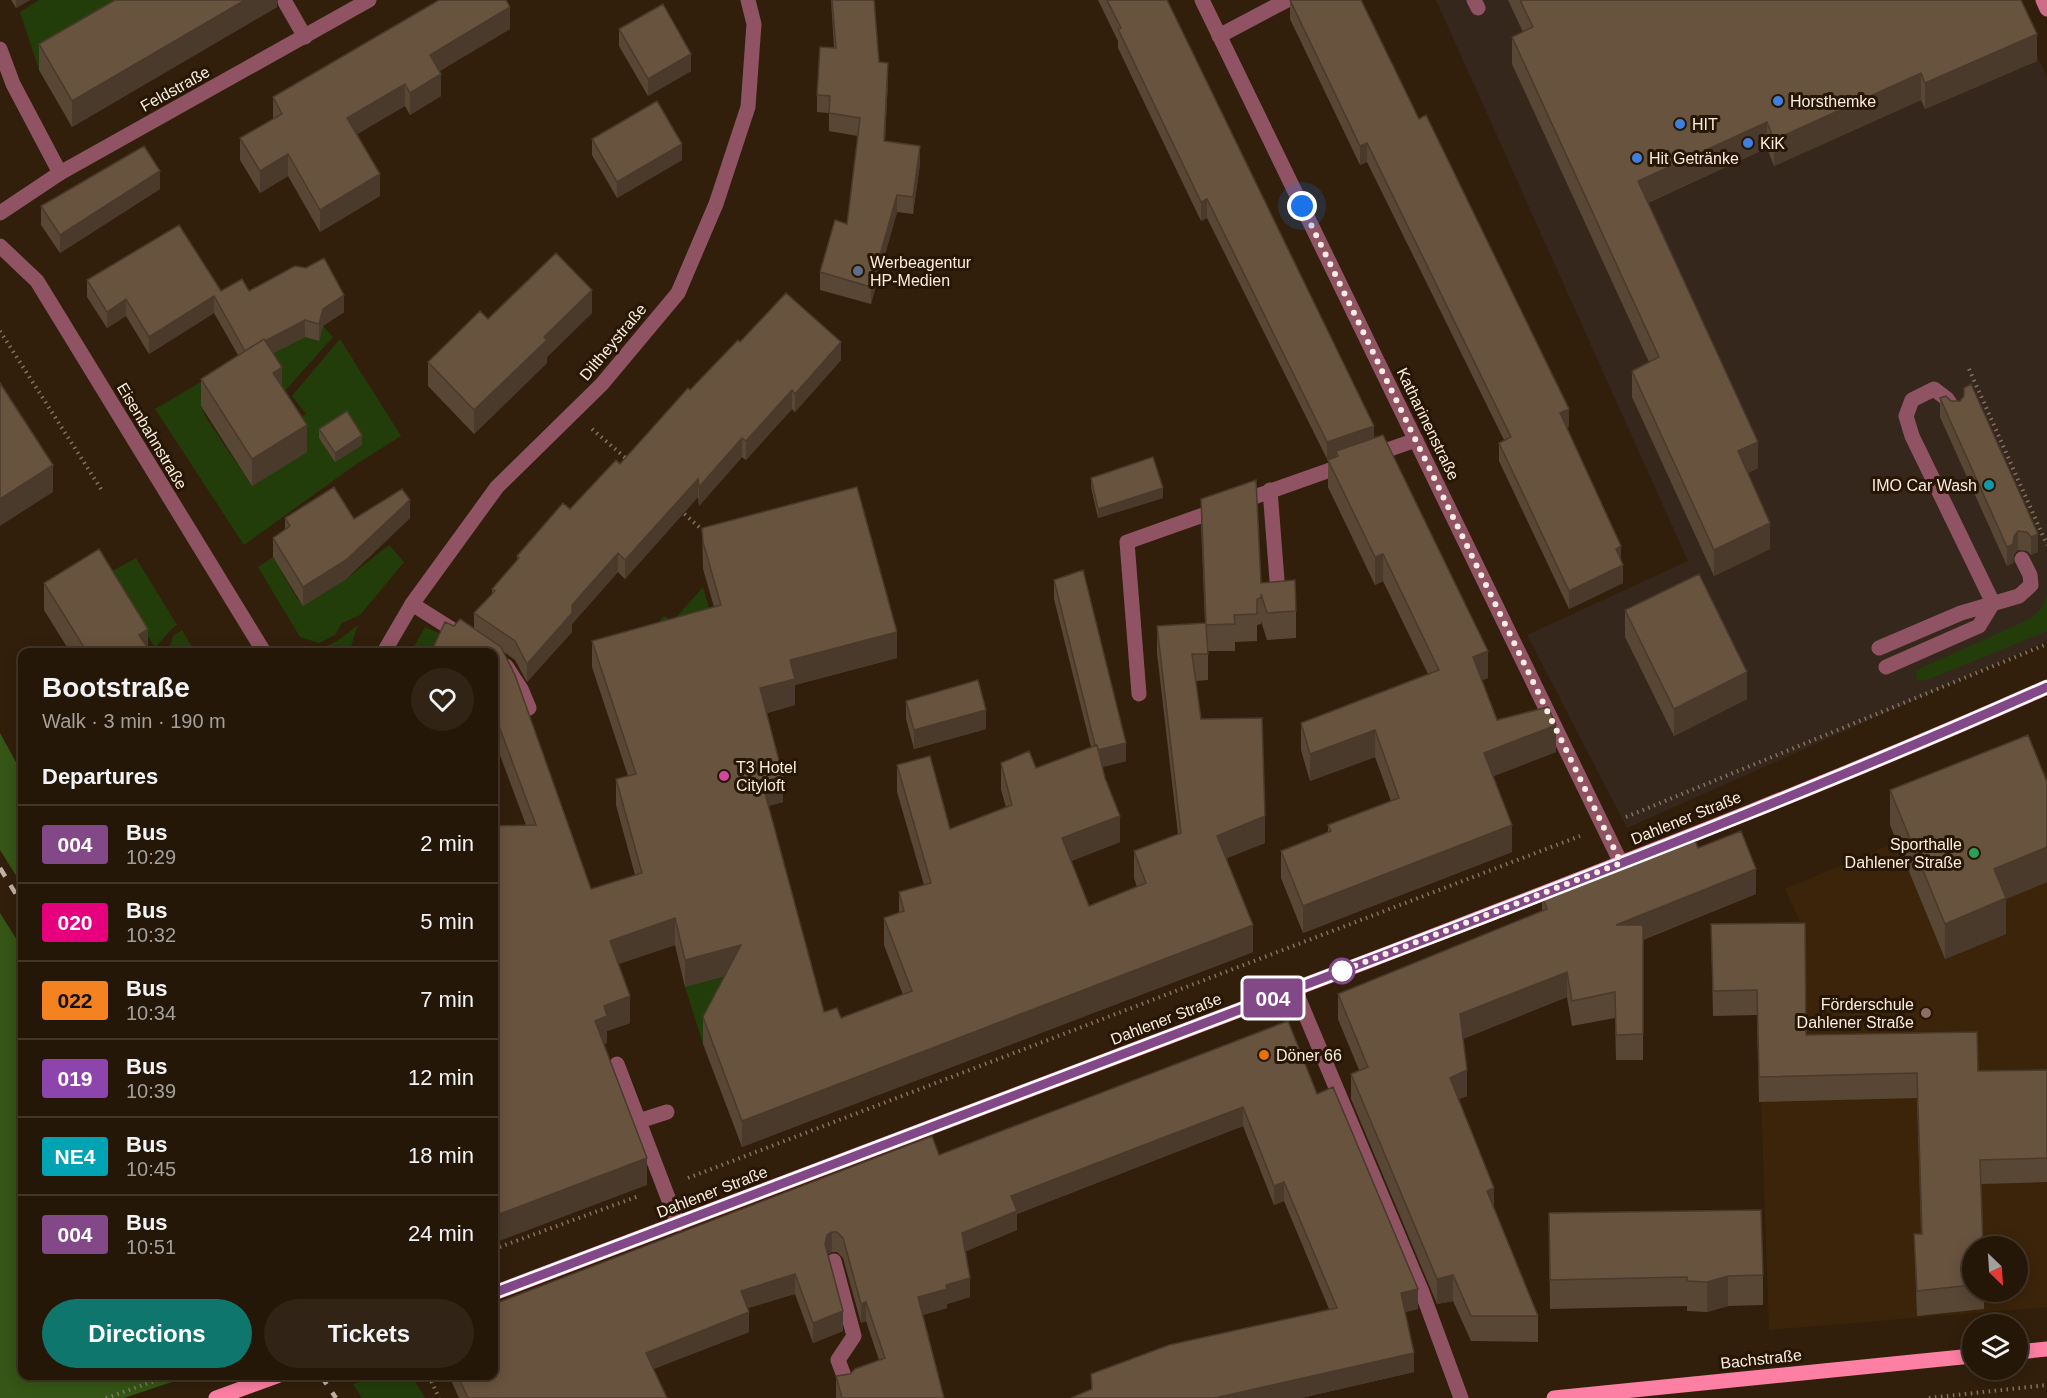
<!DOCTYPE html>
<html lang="en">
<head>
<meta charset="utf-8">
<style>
  :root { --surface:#251708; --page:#312416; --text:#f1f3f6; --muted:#a39f9c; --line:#423629; --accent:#0f766e }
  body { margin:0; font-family:Helvetica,sans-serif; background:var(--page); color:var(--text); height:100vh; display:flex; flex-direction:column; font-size:22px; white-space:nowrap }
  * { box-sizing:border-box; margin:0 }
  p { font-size:20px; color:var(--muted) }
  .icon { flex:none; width:33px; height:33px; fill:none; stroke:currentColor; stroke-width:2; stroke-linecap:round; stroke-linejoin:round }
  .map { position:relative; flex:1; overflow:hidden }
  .sheet { position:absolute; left:18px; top:648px; width:480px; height:732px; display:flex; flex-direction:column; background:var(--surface); border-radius:12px; box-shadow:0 3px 15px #0003,0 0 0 2px var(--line) }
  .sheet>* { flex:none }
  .badge { padding:0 12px; border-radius:4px; font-size:21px; line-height:39px }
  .needle { width:39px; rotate:155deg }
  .fabs { position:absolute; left:1962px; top:1236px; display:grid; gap:12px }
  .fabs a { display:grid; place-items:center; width:66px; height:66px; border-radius:50%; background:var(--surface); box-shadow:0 3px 15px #0003,0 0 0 2px var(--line); font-size:30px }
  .you { position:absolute; width:30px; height:30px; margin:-15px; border:4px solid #fff; border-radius:50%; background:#1a73e8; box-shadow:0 0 0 9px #1a73e833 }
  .map>.badge { position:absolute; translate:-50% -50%; box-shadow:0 0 0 3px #fff }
  h2 { padding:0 24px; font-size:22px; line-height:54px }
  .round { display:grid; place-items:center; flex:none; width:63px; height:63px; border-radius:32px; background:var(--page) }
  .summary { display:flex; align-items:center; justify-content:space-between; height:102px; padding:0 24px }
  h1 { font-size:28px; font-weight:600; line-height:45px }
  .primary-button { display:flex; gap:12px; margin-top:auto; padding:12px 24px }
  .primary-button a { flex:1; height:69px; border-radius:36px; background:var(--accent); color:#fff; font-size:24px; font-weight:600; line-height:69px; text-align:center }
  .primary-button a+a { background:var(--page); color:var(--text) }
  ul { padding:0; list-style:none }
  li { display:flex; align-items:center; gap:18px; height:78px; padding:0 24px; border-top:2px solid var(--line) }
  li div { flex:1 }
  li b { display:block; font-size:22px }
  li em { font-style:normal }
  li .badge { min-width:66px; font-weight:700; text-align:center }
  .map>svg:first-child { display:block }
</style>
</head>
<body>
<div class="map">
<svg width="2047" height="1398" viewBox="0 0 2047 1398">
  <rect width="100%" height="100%" fill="#311f0b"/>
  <!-- commercial -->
  <path fill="#36271c" d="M1436 0H2012L2047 77V641L1627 828 1527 635 1688 561Z"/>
  <!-- built -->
  <path fill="#3c240a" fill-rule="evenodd" d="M2031 761 2039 776 2047 772V1307L1769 1330 1761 1097 1804 930 1785 889 1899 841 1889 819ZM1972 1246H2018V1292H1972Z"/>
  <!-- green -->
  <path fill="#233d0a" d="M39 0H159L39 70 20 12Z
    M323 326 333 337 282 394 201 406 207 419 252 486 283 429 306 414 292 396 340 339 401 436 355 465 244 545 155 409 211 376 305 337 319 341Z
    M389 545 404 562 360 615 342 623 335 635 319 643 300 637 258 567 273 557 297 598 305 604 346 579Z
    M136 558 177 625C167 631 164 640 155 647L107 574Z
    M703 587 716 633 625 658 664 616 673 621Z
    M2047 595V631L1927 680H1917L1916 671 1921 668 2030 619 2042 608Z
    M358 625 349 652H307L303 646C326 653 340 639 358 625Z
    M425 627 443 635 433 652H411Z
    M182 630 195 652H161L169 648 173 636Z
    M740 972 708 1035 703 1044 685 987Z
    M375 1376H412L425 1398H362L353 1384Z"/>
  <!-- forest -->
  <path fill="#355616" d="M0 733 22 773V885L0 850Z
    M0 913 22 948V1376H190L124 1398H0Z"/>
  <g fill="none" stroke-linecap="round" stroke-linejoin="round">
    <!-- path -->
    <path stroke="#837362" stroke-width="4" stroke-dasharray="1.5 4.5" stroke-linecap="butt" d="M0 331 101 489
      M1969 369 2047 545
      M592 429 629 461
      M680 510 706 533
      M1626 817 2047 644
      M688 1178 1580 836
      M494 1249 639 1196
      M429 1376 439 1398
      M106 1398 169 1376
      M1929 1398 2047 1385"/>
    <!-- lane -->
    <path stroke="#905364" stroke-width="15" d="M1474 0 1478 8
      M285 2 305 37
      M1219 36 1287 0
      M0 49 13 84 60 173
      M1370 456 1416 440
      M1270 490 1278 593
      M412 604 488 652
      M1879 648 1961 613 2019 596 2031 585 2030 575 2022 559
      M506 666 521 689 529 708
      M1886 667 1979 626 1993 603 1912 436 1906 416 1912 400 1934 389 1947 399 1955 411
      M1139 694 1127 542 1347 464
      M617 1064 678 1224
      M639 1121 667 1112
      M834 1261 854 1336 838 1360 847 1384"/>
    <!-- street -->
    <path stroke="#905364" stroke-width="15" d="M1202 0 1621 863
      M0 213 60 173 369 0
      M0 246 37 281 264 652
      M384 652 412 604 497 487 602 384 678 293 716 204 748 107 754 24 748 0
      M1295 990 1422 1292 1461 1398"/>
    <!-- secondary -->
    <path stroke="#ce6d88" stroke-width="15" d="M2043 0 2047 9"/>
    <!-- primary -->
    <path stroke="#fd7fa4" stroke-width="15" d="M494 1293C787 1184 1079 1072 1371 960 1598 872 1825 786 2047 687
      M2018 1352 2047 1349
      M216 1398 277 1376
      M1554 1398 1972 1356"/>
    <!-- rail -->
    <path stroke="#c1b2a4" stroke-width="4.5" stroke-dasharray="10 10" stroke-linecap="butt" d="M0 868 22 904
      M321 1376 336 1398"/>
  </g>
  <!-- wall -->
  <path fill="#594735" d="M11 0H30L16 8Z
    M277 0V7L72 127 39 70V44Z
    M831 0H874L879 62 888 80 885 141 920 164 913 214 897 212 871 304 820 290V272L847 224 858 136 829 131V113L817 112V95L834 48Z
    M1098 0H1167L1488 678 1482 680 1497 720 1556 752 1493 776 1512 852 1303 933 1281 878V851L1328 832V825L1391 801 1375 757 1310 781 1301 750V723L1428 674 1383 581 1375 585 1328 487V461L1207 218 1201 221 1118 48V41Z
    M1290 0 1569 427 1566 428 1621 558 1623 583 1569 609 1499 461V443L1504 440 1367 162 1360 165 1290 19Z
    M1508 0H2021L2037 61 1925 109 1921 100 1774 166 1767 148 1648 203 1758 468 1748 473 1770 549 1714 576 1632 397V371L1649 362 1512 64V37L1523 32Z
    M510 29 439 71 441 96 410 115 405 106 357 134 380 196 320 232 288 176 260 193 240 160V138L273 119V97Z
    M619 29 691 71 648 96 619 46Z
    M592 139 682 160 617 198 592 155Z
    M160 189 60 253 41 225V206Z
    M87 280 221 291H249L344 312 323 326 319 341 305 337 273 353 282 387 307 452 252 486 201 406V379L238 355 214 313 149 354 126 316 107 328 87 297Z
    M592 313 547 357V363L474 434 428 386V362L488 319Z
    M740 342 841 360 795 412 792 409 746 460 742 457 699 506 698 497 625 579 618 572 572 624V632L527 682 515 660 504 652 591 889 635 875 616 805V779L628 776 592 667V641L714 607 703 569 702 528 897 658 795 685V705L767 713 783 802 768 806 824 1012 841 1018 903 995 884 945V918L899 913V892L924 885 897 792V765L950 829 1006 807 1001 790V763L1036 768 1091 747 1054 599V580L1126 761 1102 767 1120 842 1071 861 1089 906 1137 887 1134 878V851L1178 834 1157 653V626L1205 623 1201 526V499L1261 583 1296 611V638L1267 640 1261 621V624L1257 625V641L1235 642V651H1208V680L1196 681 1201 719 1265 843 1227 858 1253 952 742 1147 703 1044V1017L725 976 685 987 675 945 618 964 630 1023 607 1031V1043L604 1044 647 1185 526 825 494 739V652H432V650L454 626 474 629V613L492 594V589L517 560V556L620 464 690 390Z
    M1971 384 2038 552 2031 555 2027 551 2018 550 2014 554 2013 563 2007 566 1940 417V398L1951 401H1960Z
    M319 429 362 445 335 462 319 438Z
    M1091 478 1163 498 1098 518 1091 487Z
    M285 518 354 519 410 518 346 579 303 606 273 557V538L285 530Z
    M44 583 148 650 150 652H70L44 610Z
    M1625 610 1747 699 1674 736 1625 637Z
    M906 701 986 729 914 749 906 719Z
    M2047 782V882L2006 899V934L1945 959 1890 825V790Z
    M1698 848 1756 894 1643 940V1060H1616L1615 1018 1572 1026 1567 997 1463 1039 1467 1096 1459 1099 1494 1209 1538 1316V1342L1471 1341 1453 1301 1437 1304 1351 1099V1074L1359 1070 1338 1019V994L1542 912V896Z
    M1711 924 1806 1035 1978 1071 2047 1070V1182L1981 1184 1972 1246V1292H1984V1309L1917 1316 1914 1234H1921L1917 1098 1759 1102 1757 1015 1713 1016Z
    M1317 1094 1418 1309 1405 1312 1414 1372 1301 1398H1071L1091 1390V1374L1329 1309 1284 1201 1274 1205 1243 1126 1017 1214V1230L966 1251 970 1297 947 1304V1308L923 1315 944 1398H836V1376L850 1374 879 1360 866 1321 861 1323 843 1258 837 1252H832L827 1254 843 1331 813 1343 795 1294 748 1308 749 1332 653 1369 667 1398H459L449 1376H494L939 1155Z
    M1549 1213 1763 1275V1305L1728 1306 1707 1312 1687 1311V1306L1550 1309Z"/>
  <!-- shaded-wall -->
  <path fill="#493a2b" d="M16 0H30L16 8Z
    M245 0H277V7L72 127V101Z
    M510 7V29L430 77V55Z
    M2037 34V61L1925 109V83Z
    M691 54V71L648 96V79Z
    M888 63V80L884 159V141Z
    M1921 73V100L1774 166V140Z
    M441 74V96L410 115V93Z
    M405 84V106L347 140V118Z
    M1767 122V148L1638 207V181Z
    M1367 143V162L1360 165V146Z
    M682 144V160L617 198V182Z
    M920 146V164L913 214V197Z
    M288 154V176L260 193V171Z
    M160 171V189L60 253V235Z
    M380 174V196L320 232V210Z
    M897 195V212L871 304V287Z
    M1207 199V218L1201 221V202Z
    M592 290V313L547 357V363L474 434V410L544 337Z
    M344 295V312L323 326 319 341V324L323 309Z
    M214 296V313L149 354V337Z
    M126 299V316L107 328V312Z
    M305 320V337L245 368V351Z
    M841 342V360L795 412V394Z
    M282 367V394L273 373Z
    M792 390V409L746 460V441Z
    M1569 409V427L1560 432V413Z
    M307 425V452L252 486V459Z
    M1374 426V444L1336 451V458L1327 461V442Z
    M362 435V445L335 462V453Z
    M742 438V457L699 506V487Z
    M1758 442V468L1738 478V451Z
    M53 465V492L0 526V499Z
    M698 479V497L625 579V560Z
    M1163 488V498L1098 518V509Z
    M410 500V518L346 579 303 606V587Z
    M1770 523V549L1714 576V550Z
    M2018 531V550L2014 554 2013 563 2007 566V547L2014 536Z
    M2038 534V552L2031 555V537Z
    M1621 546V565L1616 549Z
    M618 553V572L572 624V632L527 682V664L572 605Z
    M1383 554V581L1375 585V557Z
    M1623 565V583L1569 609V591Z
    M148 629V652L139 635Z
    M897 632V658L795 685V705L760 715V688L790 660Z
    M1488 651V678L1473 684V657Z
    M1747 672V699L1674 736V709Z
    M986 710V729L914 749V730Z
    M1556 725V752L1484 780V753Z
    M1375 730V757L1310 781V754Z
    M1126 743V761L1096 769V750Z
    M783 776V802L762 808V782Z
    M1120 816V842L1062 865V838Z
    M1265 816V843L1217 862V836Z
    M1512 825V852L1303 933V906Z
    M2047 847V882L2006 899V934L1945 959V924L1994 869Z
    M1756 869V894L1616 950V925Z
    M675 918V945L610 967V941Z
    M1253 925V952L742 1147V1121Z
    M741 945V971L685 987V960Z
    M1567 972V997L1460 1040V1014Z
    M630 996V1023L607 1031V1043L595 1047V1021L604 1006Z
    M1467 1070V1096L1450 1103V1078Z
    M1243 1107V1126L1017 1214V1230L962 1253V1233L1011 1196Z
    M647 1158V1185L494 1243V1216Z
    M1284 1182V1201L1274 1205V1186Z
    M1494 1188V1213L1487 1191Z
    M832 1232V1252L827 1255 825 1244 827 1235Z
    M795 1274V1294L741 1310V1291Z
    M1453 1275V1301L1437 1304V1279Z
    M1728 1276V1306L1707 1312V1282Z
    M970 1278V1297L947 1304V1308L918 1316V1297L946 1285Z
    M1418 1289V1309L1401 1313V1293Z
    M866 1302V1321L861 1323V1304Z
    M843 1311V1331L813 1343V1323Z
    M749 1312V1332L646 1372V1353Z
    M1414 1353V1372L1301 1398H1215Z"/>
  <!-- building -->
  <path fill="#68533e" stroke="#493a2b" stroke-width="1.5" d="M115 0H245L72 101 39 44Z
    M439 0H506L510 7 430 55 441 74 410 93 405 84 347 118 380 174 320 210 288 154 260 171 240 138 282 114 273 97Z
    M832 0H874L879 62 888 63 884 141 920 146 913 197 897 195 871 287 820 272 835 220 847 224 860 118 829 113 830 96 817 95 820 47 836 48Z
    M1107 0H1167L1374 426 1327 442 1207 199 1201 202 1118 29 1121 28Z
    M1290 0H1361L1419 119 1426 115 1569 409 1560 413 1621 546 1616 549 1623 565 1569 591 1499 443 1511 437 1367 143 1360 146Z
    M1520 0H2021L2037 34 1925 83 1921 73 1774 140 1767 122 1638 181 1758 442 1738 451 1770 523 1714 550 1632 371 1659 357 1512 37 1533 27Z
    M663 4 691 54 648 79 619 29Z
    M657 101 682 144 617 182 592 139Z
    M144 146 160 171 60 235 41 206Z
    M179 225 221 291 242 279 249 291 295 266 306 268 324 258 344 295 323 309 319 324 305 320 265 341 264 339 245 351 214 296 149 337 126 299 107 312 87 280Z
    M556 253 592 290 544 337 547 340 474 410 428 362 480 311 488 319Z
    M786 293 841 342 795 394 792 390 746 441 742 438 699 487 698 479 625 560 618 553 572 605V613L527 664 515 641 474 613 495 591 492 589 519 558 517 556 563 503 570 509 616 460 620 464 688 388 690 390 738 340 740 342Z
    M264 339 282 367 273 373 307 425 252 459 201 379Z
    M0 383 53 465 0 499Z
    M1971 384 2038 534 2031 537 2027 532 2018 531 2014 536 2013 544 2007 547 1940 398 1946 396 1951 401H1960L1964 396V388Z
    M347 411 362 435 335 453 319 429Z
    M1383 435 1488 651 1473 657 1497 720 1548 707 1556 725 1484 753 1512 825 1303 906 1281 851 1331 831 1328 825 1399 798 1375 730 1310 754 1301 723 1439 670 1383 554 1375 557 1328 460 1338 456 1336 451Z
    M1153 457 1163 488 1098 509 1091 478Z
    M1256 480 1261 583 1295 580 1296 611 1267 613 1261 594V598L1257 599V614L1234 615 1235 624 1206 625 1208 654H1192L1201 719 1262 718 1265 816 1217 836 1253 925 742 1121 703 1017 741 945 685 960 675 918 610 941 630 996 604 1006 607 1016 595 1021 647 1158 494 1216V826L536 825 494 713V652H438L432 650 445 622 454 626 460 619 501 647 515 675 591 889 642 873 616 779 636 774 592 641 721 605 703 542 702 528 857 487 897 632 790 660 795 679 760 688 783 776 762 782 824 1012 837 1008 841 1018 912 991 884 918 904 911 899 892 931 883 897 765 930 756 950 829 1012 805 1001 763 1029 751 1036 768 1097 745 1105 778 1120 816 1062 838 1089 906 1146 883 1134 851 1181 833 1157 626 1206 623 1201 499Z
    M334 487 354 519 402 489 410 500 346 560 303 587 273 538 290 526 285 518Z
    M99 549 148 629 139 635 150 652H87L44 583Z
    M1083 570 1126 743 1098 750 1097 745H1095L1054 580Z
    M1699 574 1747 672 1674 709 1625 610Z
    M978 680 986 710 914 730 906 701Z
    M2028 735 2047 782V847L1994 869 2006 898 1945 924 1890 790Z
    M1741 831 1756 869 1616 925H1643V1034L1616 1035 1615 992 1572 1001 1567 972 1460 1014 1467 1070 1450 1078 1494 1188 1487 1191 1538 1316H1471L1453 1275 1437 1279 1351 1074 1368 1067 1338 994 1547 909 1542 896 1694 837 1698 848Z
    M1805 923 1806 1035 1977 1032 1978 1071 2047 1070V1158L1980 1160 1983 1246H1972V1285L1917 1291 1914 1234H1922L1917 1073 1759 1077 1757 990 1713 991 1711 924Z
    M1288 1021 1317 1094 1333 1087 1418 1289 1401 1293 1414 1353 1215 1398H1071L1092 1389 1091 1374 1169 1345 1337 1308 1284 1182 1274 1186 1243 1107 1011 1196 1017 1211 962 1233 970 1278 946 1285 947 1289 918 1297 944 1398H842L836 1376 850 1374 855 1369 885 1358 866 1302 861 1304 843 1238 837 1232H832L827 1235 825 1244 843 1311 813 1323 795 1274 741 1291 749 1312 646 1353 667 1398H468L458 1376H494V1304L932 1136 939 1155Z
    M1761 1210 1763 1275 1728 1276 1707 1282 1687 1281V1277L1550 1280 1549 1213Z"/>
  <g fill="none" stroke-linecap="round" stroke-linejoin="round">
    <!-- line casing -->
    <g stroke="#fff" stroke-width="14">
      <path id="line" d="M494 1293C804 1175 1115 1058 1426 939 1634 859 1843 778 2047 687"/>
    </g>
    <!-- line -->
    <use href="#line" stroke="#824888" stroke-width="9"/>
    <!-- walk -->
    <path stroke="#faede1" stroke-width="6" stroke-dasharray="0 10.8" d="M1302 206 1621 863 1339 972 1342 971"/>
  </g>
  <!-- markers -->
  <g fill="#3f7fe0" stroke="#271603" stroke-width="2">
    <circle cx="1778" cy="101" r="6"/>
    <circle cx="1680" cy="124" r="6"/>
    <circle cx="1748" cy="143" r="6"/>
    <circle cx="1637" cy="158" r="6"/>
  </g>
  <circle fill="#5c6f8a" stroke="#271603" stroke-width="2" cx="858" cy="271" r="6"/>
  <circle fill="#0f9aa8" stroke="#271603" stroke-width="2" cx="1989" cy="485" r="6"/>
  <circle fill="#d1479c" stroke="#271603" stroke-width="2" cx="724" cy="776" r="6"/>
  <circle fill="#2e9e5b" stroke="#271603" stroke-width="2" cx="1974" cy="853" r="6"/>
  <circle fill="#fff" stroke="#824888" stroke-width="3" cx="1342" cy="971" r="12"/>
  <circle fill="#8d6e63" stroke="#271603" stroke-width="2" cx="1926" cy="1013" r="6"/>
  <circle fill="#e8710a" stroke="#271603" stroke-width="2" cx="1264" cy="1055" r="6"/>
  <g text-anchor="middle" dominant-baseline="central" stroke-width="6" stroke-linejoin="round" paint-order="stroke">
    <!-- street labels -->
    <g font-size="16" fill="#faede1" stroke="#271603">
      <text transform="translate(175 89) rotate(-29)">Feldstraße</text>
      <text transform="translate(613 342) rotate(-50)">Diltheystraße</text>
      <text transform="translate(1428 424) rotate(64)">Katharinenstraße</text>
      <text transform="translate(152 436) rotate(59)">Eisenbahnstraße</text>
      <text transform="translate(1686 818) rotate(-22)">Dahlener Straße</text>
      <text transform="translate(1166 1019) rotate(-21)">Dahlener Straße</text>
      <text transform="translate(712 1192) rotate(-21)">Dahlener Straße</text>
      <text transform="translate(1761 1359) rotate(-6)">Bachstraße</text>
    </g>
    <!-- poi labels -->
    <g font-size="16" fill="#faede1" stroke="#271603" text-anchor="start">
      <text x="1790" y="101">Horsthemke</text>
      <text x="1692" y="124">HIT</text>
      <text x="1760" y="143">KiK</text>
      <text x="1649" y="158">Hit Getränke</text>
      <text x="870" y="262">Werbeagentur<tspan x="870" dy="18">HP-Medien</tspan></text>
      <text x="1977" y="485" text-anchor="end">IMO Car Wash</text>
      <text x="736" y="767">T3 Hotel<tspan x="736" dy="18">Cityloft</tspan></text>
      <text x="1962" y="844" text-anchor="end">Sporthalle<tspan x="1962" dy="18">Dahlener Straße</tspan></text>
      <text x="1914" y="1004" text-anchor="end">Förderschule<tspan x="1914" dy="18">Dahlener Straße</tspan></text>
      <text x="1276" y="1055">Döner 66</text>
    </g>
  </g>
</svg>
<div class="fabs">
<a><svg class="needle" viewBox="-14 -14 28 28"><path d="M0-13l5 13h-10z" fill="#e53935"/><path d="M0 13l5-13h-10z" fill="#a39f9c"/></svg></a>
<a><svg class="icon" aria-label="layers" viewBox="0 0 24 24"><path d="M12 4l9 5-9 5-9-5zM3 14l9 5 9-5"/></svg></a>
</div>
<div class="you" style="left:1302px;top:206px"></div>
<b class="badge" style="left:1273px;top:998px;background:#824888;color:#fff">004</b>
<section class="sheet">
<div class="summary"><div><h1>Bootstraße</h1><p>Walk · 3 min · 190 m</p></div><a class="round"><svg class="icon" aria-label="heart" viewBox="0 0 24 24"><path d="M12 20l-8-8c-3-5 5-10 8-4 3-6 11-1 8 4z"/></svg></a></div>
<h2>Departures</h2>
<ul>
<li><span class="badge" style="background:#824888;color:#fff">004</span><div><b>Bus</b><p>10:29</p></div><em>2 min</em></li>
<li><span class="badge" style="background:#e6007e;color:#fff">020</span><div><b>Bus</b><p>10:32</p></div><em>5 min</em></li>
<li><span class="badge" style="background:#f58220;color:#111">022</span><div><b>Bus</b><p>10:34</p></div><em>7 min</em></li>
<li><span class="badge" style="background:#8e44ad;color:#fff">019</span><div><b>Bus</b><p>10:39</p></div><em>12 min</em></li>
<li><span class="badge" style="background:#00a3b4;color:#fff">NE4</span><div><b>Bus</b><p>10:45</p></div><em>18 min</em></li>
<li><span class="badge" style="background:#824888;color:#fff">004</span><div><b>Bus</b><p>10:51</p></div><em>24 min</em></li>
</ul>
<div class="primary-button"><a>Directions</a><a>Tickets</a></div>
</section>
</div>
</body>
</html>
